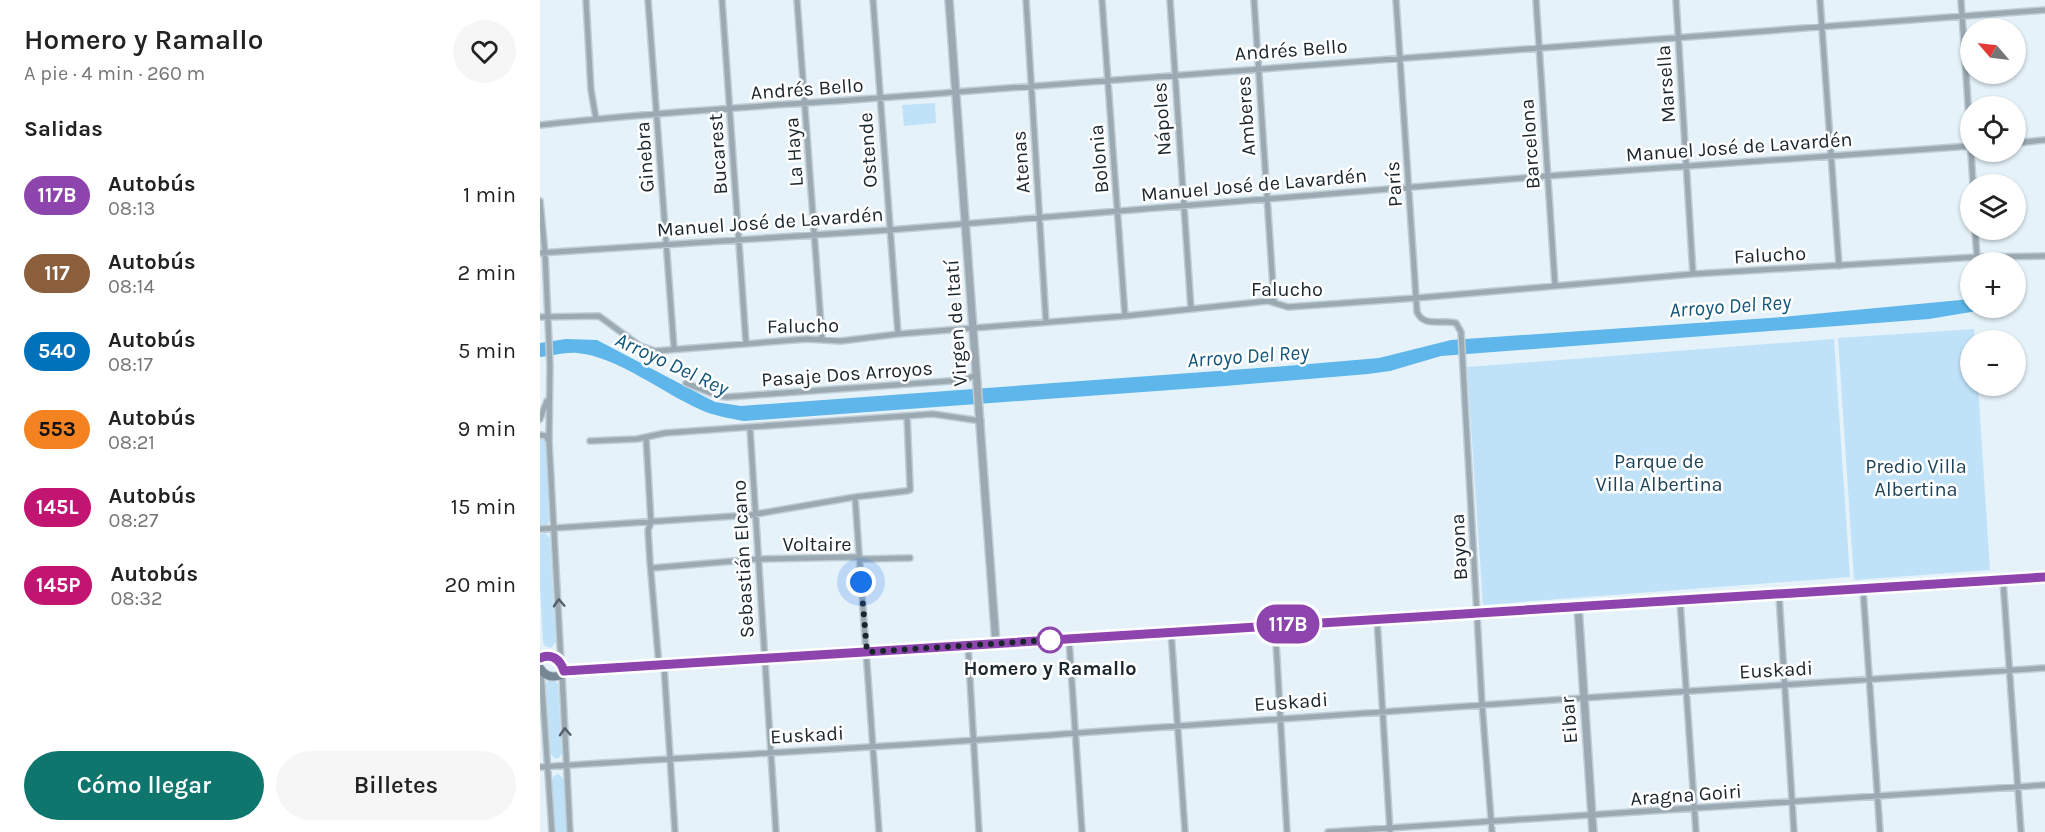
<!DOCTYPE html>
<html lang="es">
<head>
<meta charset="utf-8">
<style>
  :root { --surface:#fff; --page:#f6f6f6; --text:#222; --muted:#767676; --accent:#0f766e }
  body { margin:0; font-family:Karla,sans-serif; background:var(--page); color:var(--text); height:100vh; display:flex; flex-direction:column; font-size:22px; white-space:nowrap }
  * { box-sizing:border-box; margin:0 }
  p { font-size:20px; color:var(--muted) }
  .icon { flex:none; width:33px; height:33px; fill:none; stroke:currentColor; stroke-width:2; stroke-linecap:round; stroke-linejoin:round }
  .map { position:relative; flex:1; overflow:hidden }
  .side { display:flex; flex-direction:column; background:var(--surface); width:540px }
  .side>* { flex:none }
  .badge { padding:0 12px; border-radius:20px; font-size:21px; line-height:39px }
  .needle { width:39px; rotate:298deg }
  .controls { position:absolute; left:1420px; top:18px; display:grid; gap:12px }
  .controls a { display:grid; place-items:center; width:66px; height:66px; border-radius:50%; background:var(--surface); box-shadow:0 2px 4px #0004; font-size:30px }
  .you { position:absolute; width:30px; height:30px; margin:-15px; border:4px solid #fff; border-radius:50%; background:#1a73e8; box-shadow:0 0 0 9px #1a73e833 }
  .map>.badge { position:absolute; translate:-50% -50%; box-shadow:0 0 0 3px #fff }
  h2 { padding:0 24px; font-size:22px; line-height:54px }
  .round { display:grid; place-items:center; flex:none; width:63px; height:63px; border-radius:32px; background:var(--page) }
  .overview { display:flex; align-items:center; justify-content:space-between; height:102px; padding:0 24px }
  h1 { font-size:28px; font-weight:600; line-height:45px }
  .cta { display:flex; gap:12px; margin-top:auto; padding:12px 24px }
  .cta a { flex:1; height:69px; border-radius:36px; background:var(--accent); color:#fff; font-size:24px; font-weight:600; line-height:69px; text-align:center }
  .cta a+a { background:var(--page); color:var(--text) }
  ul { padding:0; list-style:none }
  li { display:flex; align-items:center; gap:18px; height:78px; padding:0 24px }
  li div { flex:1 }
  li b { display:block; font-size:22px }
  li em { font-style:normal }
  li .badge { min-width:66px; font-weight:700; text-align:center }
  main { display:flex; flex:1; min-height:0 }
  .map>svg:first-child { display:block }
</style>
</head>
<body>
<main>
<section class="side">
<div class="overview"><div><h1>Homero y Ramallo</h1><p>A pie · 4 min · 260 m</p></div><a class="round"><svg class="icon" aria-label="heart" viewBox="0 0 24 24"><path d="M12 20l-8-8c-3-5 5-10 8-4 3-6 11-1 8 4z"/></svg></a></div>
<h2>Salidas</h2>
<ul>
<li><span class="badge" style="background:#8e44ad;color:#fff">117B</span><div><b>Autobús</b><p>08:13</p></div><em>1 min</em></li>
<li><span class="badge" style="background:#8b5e3c;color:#fff">117</span><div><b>Autobús</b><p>08:14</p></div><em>2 min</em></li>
<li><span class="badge" style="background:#0072bc;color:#fff">540</span><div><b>Autobús</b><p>08:17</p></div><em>5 min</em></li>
<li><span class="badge" style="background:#f58220;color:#111">553</span><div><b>Autobús</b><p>08:21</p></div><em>9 min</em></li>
<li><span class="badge" style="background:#c11571;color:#fff">145L</span><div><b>Autobús</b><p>08:27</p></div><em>15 min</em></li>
<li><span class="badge" style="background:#c11571;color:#fff">145P</span><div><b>Autobús</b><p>08:32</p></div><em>20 min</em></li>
</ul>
<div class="cta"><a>Cómo llegar</a><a>Billetes</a></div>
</section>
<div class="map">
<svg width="1505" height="832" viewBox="0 0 1505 832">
  <rect width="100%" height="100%" fill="#e5f2fa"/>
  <!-- green -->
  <path fill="#bfe2f9" d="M395 103 396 123 364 126 362 105Z
    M1434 329 1435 340H1431V386H1438L1450 570 1314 580 1298 338Z
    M1294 339 1310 577 943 605 927 367Z
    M0 438 5 441 6 445 9 521 6 526H0Z
    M5 533 10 538 16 642 11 648 5 646 3 642 0 585V534Z
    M12 679 18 684 22 753 19 758 15 759 10 753 6 686 7 682Z
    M18 774 24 779 27 832H15L12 781 14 776Z"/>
  <!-- water -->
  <path fill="#5eb6ea" d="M1431 299V308H1455L1389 319 901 356 850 371 828 374 685 386 204 421C188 418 174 416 159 409 123 393 76 356 37 353 25 352 12 356 0 357V343L26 339 57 340 175 402 201 406 746 366 839 358 911 340 1242 317Z"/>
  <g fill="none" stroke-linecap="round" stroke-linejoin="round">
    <!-- minor casing -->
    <g stroke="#c0cdd5" stroke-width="8">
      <path id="minor" d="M46 0 51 90 56 119
        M108 0 134 348
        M182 0 206 343
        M257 0 282 339
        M333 0 358 334
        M486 0 506 322
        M562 0 585 316
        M630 0 651 309
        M714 0 734 302
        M856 0 877 312C884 328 902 319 916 323L921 332 942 704 952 832
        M996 0 1015 285
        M1136 0 1153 274
        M1280 0 1299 266
        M1421 0 1431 148
        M0 125C138 109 277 104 416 92 779 62 1142 36 1505 10
        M1476 143 1505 140
        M1431 152 1433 184
        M0 201 5 253 10 365 9 441 21 662
        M1435 230 1437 257
        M0 253 349 230 1007 176 1431 146
        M0 317 59 316 100 346 115 351 267 339 301 341 358 334 585 316 728 301 748 307 876 298 1153 274 1437 257 1505 256
        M146 383 178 396 187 397 424 380 436 375
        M0 419 7 401
        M210 428 236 832
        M0 435 6 436 8 440
        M106 437 111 523 108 530 110 562 119 666
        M50 441 97 439 125 433 393 414 441 421
        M315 497 339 832
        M0 529 210 515 315 497 366 491 370 490V486L367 416
        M112 568 218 559 315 557 324 559 370 558
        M1463 580 1481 832
        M1323 589 1340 832
        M1239 595 1254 832
        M1140 600 1156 832
        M837 619 850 832
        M735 625 747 832
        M631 631 645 832
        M529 639 542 832
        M428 646 439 832
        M124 666 135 832
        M1 671 12 832
        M22 675 30 832
        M0 767C179 755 358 747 537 733 860 709 1182 689 1505 668
        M788 832 1505 785"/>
    </g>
    <!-- tertiary casing -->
    <g stroke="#c0cdd5" stroke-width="10">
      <path id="tertiary" d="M409 0 456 644
        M1038 606 1053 832"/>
    </g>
    <!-- secondary casing -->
    <g stroke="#c0cdd5" stroke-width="10">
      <path id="secondary" d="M0 658C12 653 21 659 24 671
        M0 668C5 677 13 678 22 675L24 671
        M24 671 1505 577"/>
    </g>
    <!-- minor -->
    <use href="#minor" stroke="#9ba9b2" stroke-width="5"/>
    <!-- tertiary -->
    <use href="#tertiary" stroke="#9ba9b2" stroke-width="7"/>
    <!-- secondary -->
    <use href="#secondary" stroke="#738794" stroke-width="8"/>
  </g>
  <!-- one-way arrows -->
  <defs><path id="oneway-chevron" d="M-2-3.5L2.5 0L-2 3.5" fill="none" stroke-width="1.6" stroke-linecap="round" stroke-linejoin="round" transform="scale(1.5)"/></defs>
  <g stroke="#546169">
    <use href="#oneway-chevron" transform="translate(19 603) rotate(-93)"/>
    <use href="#oneway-chevron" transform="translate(25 732) rotate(-93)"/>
  </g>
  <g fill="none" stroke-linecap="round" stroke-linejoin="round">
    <!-- line casing -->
    <g stroke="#fff" stroke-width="14">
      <path id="line" d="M0 658C12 653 20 659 24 671L1505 577"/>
    </g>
    <!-- line -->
    <use href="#line" stroke="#8e44ad" stroke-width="9"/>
    <!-- walk -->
    <path stroke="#1a262e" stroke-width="6" stroke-dasharray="0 10.8" d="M321 582 327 652 510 640"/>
  </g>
  <!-- markers -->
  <circle fill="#fff" stroke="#8e44ad" stroke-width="3" cx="510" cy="640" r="12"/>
  <g text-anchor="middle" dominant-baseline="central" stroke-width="5" stroke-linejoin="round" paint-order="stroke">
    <!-- street labels -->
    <g font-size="20" fill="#1a262e" stroke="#fff">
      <text transform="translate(751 50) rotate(-4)">Andrés Bello</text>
      <text transform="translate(1126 84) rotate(-94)">Marsella</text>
      <text transform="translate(267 89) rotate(-4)">Andrés Bello</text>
      <text transform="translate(706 116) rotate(-94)">Amberes</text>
      <text transform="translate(622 119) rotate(-94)">Nápoles</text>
      <text transform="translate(990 144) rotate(-94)">Barcelona</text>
      <text transform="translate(1199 147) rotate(-4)">Manuel José de Lavardén</text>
      <text transform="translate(328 150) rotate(-94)">Ostende</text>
      <text transform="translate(254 152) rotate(-94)">La Haya</text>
      <text transform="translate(178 154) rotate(-94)">Bucarest</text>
      <text transform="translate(105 157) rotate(-94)">Ginebra</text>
      <text transform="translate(559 159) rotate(-95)">Bolonia</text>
      <text transform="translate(481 162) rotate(-94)">Atenas</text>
      <text transform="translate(854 184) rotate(-94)">París</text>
      <text transform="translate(714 185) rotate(-5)">Manuel José de Lavardén</text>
      <text transform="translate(230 222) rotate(-4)">Manuel José de Lavardén</text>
      <text transform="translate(1230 255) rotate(-3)">Falucho</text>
      <text x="747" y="289">Falucho</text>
      <text transform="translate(416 323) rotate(-94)">Virgen de Itatí</text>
      <text transform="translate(263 326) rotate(-1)">Falucho</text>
      <text transform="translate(307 374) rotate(-4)">Pasaje Dos Arroyos</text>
      <text x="277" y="544">Voltaire</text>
      <text transform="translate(919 547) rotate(-93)">Bayona</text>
      <text transform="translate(203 559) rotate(-93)">Sebastián Elcano</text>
      <text transform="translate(1236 670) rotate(-3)">Euskadi</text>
      <text transform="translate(751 702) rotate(-4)">Euskadi</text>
      <text transform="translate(1029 720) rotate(-94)">Eibar</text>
      <text transform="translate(267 735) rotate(-3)">Euskadi</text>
      <text transform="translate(1146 795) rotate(-4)">Aragna Goiri</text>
    </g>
    <!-- park labels -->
    <g font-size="20" fill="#1d4359" stroke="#fff">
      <text x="1119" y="461">Parque de<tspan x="1119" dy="23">Villa Albertina</tspan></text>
      <text x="1376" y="466">Predio Villa<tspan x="1376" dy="23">Albertina</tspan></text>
    </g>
    <!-- stop labels -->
    <g font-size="20" font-weight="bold" fill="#1a262e" stroke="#fff">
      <text x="510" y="668">Homero y Ramallo</text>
    </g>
    <!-- water labels -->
    <g font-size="21" font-style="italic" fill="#125679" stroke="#fff">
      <text transform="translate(1190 306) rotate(-4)">Arroyo Del Rey</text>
      <text transform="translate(708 356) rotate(-4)">Arroyo Del Rey</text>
      <text transform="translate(132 364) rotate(25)">Arroyo Del Rey</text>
    </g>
  </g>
</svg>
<div class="controls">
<a><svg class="needle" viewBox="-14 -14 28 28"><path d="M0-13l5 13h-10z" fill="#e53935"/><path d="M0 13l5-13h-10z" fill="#767676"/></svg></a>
<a><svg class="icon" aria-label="locate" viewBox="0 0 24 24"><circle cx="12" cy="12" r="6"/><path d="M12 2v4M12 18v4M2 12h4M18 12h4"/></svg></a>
<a><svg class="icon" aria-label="layers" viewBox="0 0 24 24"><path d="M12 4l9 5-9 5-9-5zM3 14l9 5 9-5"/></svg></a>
<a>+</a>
<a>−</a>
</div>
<div class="you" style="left:321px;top:582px"></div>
<b class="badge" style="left:748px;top:624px;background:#8e44ad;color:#fff">117B</b>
</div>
</main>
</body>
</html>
